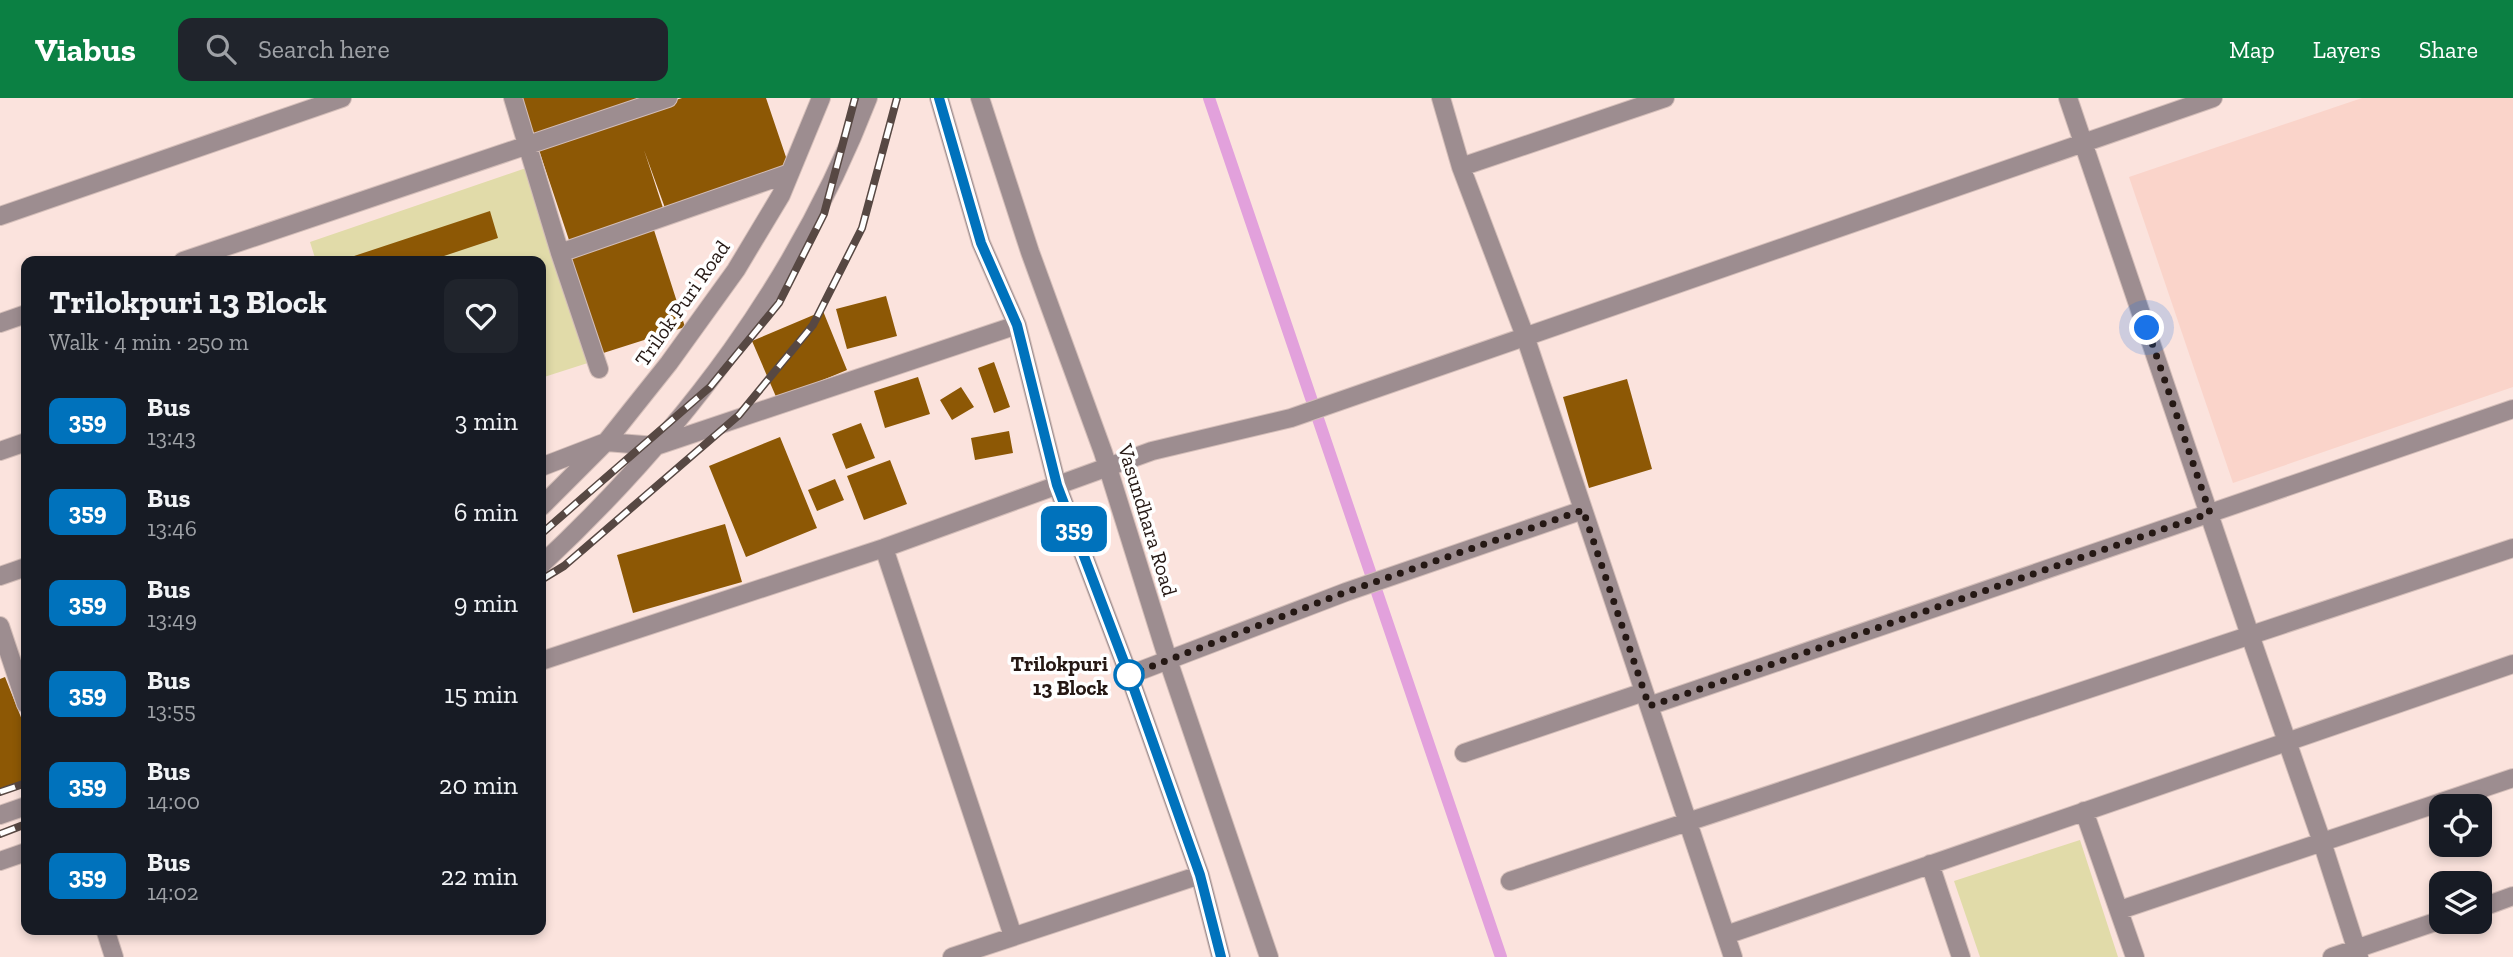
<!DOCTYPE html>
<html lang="en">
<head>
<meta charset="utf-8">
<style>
  :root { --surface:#171b24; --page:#20242c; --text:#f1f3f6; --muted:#9ea1a6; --accent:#0b8043 }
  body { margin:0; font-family:"Zilla Slab",serif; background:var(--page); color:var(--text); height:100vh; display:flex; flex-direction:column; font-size:26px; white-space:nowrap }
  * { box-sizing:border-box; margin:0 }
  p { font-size:23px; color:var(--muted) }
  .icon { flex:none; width:38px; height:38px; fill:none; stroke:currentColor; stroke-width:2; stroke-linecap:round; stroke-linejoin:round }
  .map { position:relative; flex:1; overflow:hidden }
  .sheet { position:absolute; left:21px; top:158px; width:525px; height:679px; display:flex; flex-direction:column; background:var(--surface); border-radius:14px; box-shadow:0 4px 10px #0003 }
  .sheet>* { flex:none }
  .badge { padding:0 14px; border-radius:10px; font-size:24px; line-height:46px }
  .buttons { position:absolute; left:2429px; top:696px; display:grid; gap:14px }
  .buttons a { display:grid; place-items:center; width:63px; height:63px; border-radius:14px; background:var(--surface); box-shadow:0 4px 10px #0003; font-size:35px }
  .you { position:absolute; width:35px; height:35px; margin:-18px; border:5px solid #fff; border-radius:50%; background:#1a73e8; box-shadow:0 0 0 10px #1a73e833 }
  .map>.badge { position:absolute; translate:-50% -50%; box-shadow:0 0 0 4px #fff }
  .round { display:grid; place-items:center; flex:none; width:74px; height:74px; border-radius:14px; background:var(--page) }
  .headline { display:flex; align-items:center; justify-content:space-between; height:119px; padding:0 28px }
  h1 { font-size:33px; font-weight:800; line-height:52px }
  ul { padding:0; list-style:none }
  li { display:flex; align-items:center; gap:21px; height:91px; padding:0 28px }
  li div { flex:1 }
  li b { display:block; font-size:26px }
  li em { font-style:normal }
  li .badge { min-width:77px; font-weight:700; text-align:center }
  header { display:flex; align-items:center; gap:42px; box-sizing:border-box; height:98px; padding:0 35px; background:var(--accent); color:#fff }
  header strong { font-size:33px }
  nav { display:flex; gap:38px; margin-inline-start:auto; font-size:24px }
  .search { width:490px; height:63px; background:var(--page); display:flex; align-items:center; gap:18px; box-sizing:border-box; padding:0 24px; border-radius:14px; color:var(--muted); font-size:26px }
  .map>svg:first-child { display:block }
</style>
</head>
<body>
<header>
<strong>Viabus</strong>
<div class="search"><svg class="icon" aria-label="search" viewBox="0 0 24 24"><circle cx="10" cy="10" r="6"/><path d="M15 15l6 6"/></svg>Search here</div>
<nav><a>Map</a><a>Layers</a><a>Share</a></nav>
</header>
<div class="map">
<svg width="2513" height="859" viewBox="0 0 2513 859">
  <rect width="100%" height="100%" fill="#fbe3dd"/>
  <!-- built -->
  <path fill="#fad4ca" d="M2362 0H2513V289L2233 385 2129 79Z"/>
  <!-- green -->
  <path fill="#e1dba9" d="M526 70 594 263 541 280V163H316L310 144Z
    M2080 742 2118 859H1980L1954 783Z"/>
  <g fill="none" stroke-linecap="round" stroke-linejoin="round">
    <!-- stream -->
    <path stroke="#e2a1dc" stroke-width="12" d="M1209 0 1501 859"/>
  </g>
  <!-- building -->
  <path fill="#8d5805" d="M521 0H658L535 41Z
    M682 0H766L789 68 665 110 644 52 665 116 571 148 537 46Z
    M490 113 498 140 429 163H339Z
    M653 129 685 229 597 257 565 158Z
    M886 198 897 238 847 251 836 211Z
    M823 213 847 272 777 301 752 243Z
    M994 264 1010 309 994 315 978 270Z
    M918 279 930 316 885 330 874 293Z
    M1627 281 1652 371 1589 390 1563 299Z
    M961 289 974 309 952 322 940 302Z
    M861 325 875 360 846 371 832 336Z
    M1009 333 1013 355 975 362 971 340Z
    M780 339 817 430 746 459 709 368Z
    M890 362 907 406 864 422 847 378Z
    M835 381 844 402 817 413 808 392Z
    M725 426 742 484 633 515 617 457Z
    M5 579 26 632V687L0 697V581Z"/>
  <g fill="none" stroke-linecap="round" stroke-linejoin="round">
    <!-- minor casing -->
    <g stroke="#d4beb9" stroke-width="20">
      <path id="minor" d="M513 0 560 155 599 271
        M939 0 981 145 1017 227 1057 387 1129 577 1200 777 1221 859
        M980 0 1030 154 1103 354 1168 562 1269 859
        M1441 0 1461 69 1525 238 1733 859
        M2068 0 2250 537 2322 744 2359 859
        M1461 69 1665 0
        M0 118 342 0
        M560 155 790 75
        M183 163 668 0
        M0 225 26 216
        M0 353 26 344
        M541 369 606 344 656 348 1017 227
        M541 409 606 344 669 265 736 172 781 97 821 0
        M884 450 1013 838
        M541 467C684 333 797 184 868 0
        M0 478 26 469
        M0 528 26 606
        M541 563 884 450 1152 353 1291 320 2213 0
        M1129 577 1346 494 1583 412
        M1649 608 2513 311
        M1464 655 1644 594
        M2084 713 2135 859
        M0 717 26 708
        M0 763 26 754
        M1930 766 1961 859
        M1510 783 2513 450
        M2480 810 2513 798
        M2120 812 2513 680
        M105 831 114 859
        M1726 837 2513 566
        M952 859 1200 777
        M2332 859 2441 822"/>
    </g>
    <!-- minor -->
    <use href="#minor" stroke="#9d8d90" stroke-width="18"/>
    <!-- rail casing -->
    <g stroke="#574843" stroke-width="8">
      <path id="rail" d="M541 436 710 289 779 205 824 116 855 0
        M541 482 564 468 739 317 813 227 862 130 897 0
        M0 694 26 685
        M0 736 26 726"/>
    </g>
    <!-- rail -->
    <use href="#rail" stroke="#fff" stroke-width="5" stroke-dasharray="16" stroke-linecap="butt"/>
  </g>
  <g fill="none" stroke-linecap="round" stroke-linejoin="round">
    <!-- line casing -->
    <g stroke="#fff" stroke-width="16">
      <path id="line" d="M939 0 981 145 1017 227 1057 387 1129 577 1200 777 1221 859"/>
    </g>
    <!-- line -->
    <use href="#line" stroke="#0072bc" stroke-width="10"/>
    <!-- walk -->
    <path stroke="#251814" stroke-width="7" stroke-dasharray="0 12.6" d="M1129 577 1346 494 1583 412 1649 608 1665 603 2210 415 2147 230"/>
  </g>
  <!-- markers -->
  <circle fill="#fff" stroke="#0072bc" stroke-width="3.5" cx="1129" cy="577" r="14"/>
  <g text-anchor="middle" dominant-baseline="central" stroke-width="7" stroke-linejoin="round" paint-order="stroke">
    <!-- street labels -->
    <g font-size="21" fill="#251814" stroke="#fff">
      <text transform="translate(682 205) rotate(-55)">Trilok Puri Road</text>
      <text transform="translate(1148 422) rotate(73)">Vasundhara Road</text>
    </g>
    <!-- stop labels -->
    <g font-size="21" font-weight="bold" fill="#251814" stroke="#fff" text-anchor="end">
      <text x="1108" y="565">Trilokpuri<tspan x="1108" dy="24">13 Block</tspan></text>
    </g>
  </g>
</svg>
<div class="buttons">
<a><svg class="icon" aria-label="locate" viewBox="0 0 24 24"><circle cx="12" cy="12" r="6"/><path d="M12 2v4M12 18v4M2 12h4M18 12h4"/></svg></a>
<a><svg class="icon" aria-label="layers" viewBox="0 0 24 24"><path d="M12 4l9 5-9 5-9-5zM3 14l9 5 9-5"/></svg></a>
</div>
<div class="you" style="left:2147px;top:230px"></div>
<b class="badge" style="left:1074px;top:431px;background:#0072bc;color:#fff">359</b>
<section class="sheet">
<div class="headline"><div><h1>Trilokpuri 13 Block</h1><p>Walk · 4 min · 250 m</p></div><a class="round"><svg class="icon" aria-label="heart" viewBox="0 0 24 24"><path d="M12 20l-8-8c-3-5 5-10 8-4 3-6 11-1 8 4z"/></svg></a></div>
<ul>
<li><span class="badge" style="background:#0072bc;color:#fff">359</span><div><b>Bus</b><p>13:43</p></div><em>3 min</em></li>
<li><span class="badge" style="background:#0072bc;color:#fff">359</span><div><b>Bus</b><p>13:46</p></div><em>6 min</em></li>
<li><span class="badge" style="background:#0072bc;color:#fff">359</span><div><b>Bus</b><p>13:49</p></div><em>9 min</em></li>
<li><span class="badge" style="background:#0072bc;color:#fff">359</span><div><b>Bus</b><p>13:55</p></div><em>15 min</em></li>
<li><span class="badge" style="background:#0072bc;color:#fff">359</span><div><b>Bus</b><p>14:00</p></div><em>20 min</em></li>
<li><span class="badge" style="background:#0072bc;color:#fff">359</span><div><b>Bus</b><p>14:02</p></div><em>22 min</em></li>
</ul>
</section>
</div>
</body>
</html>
